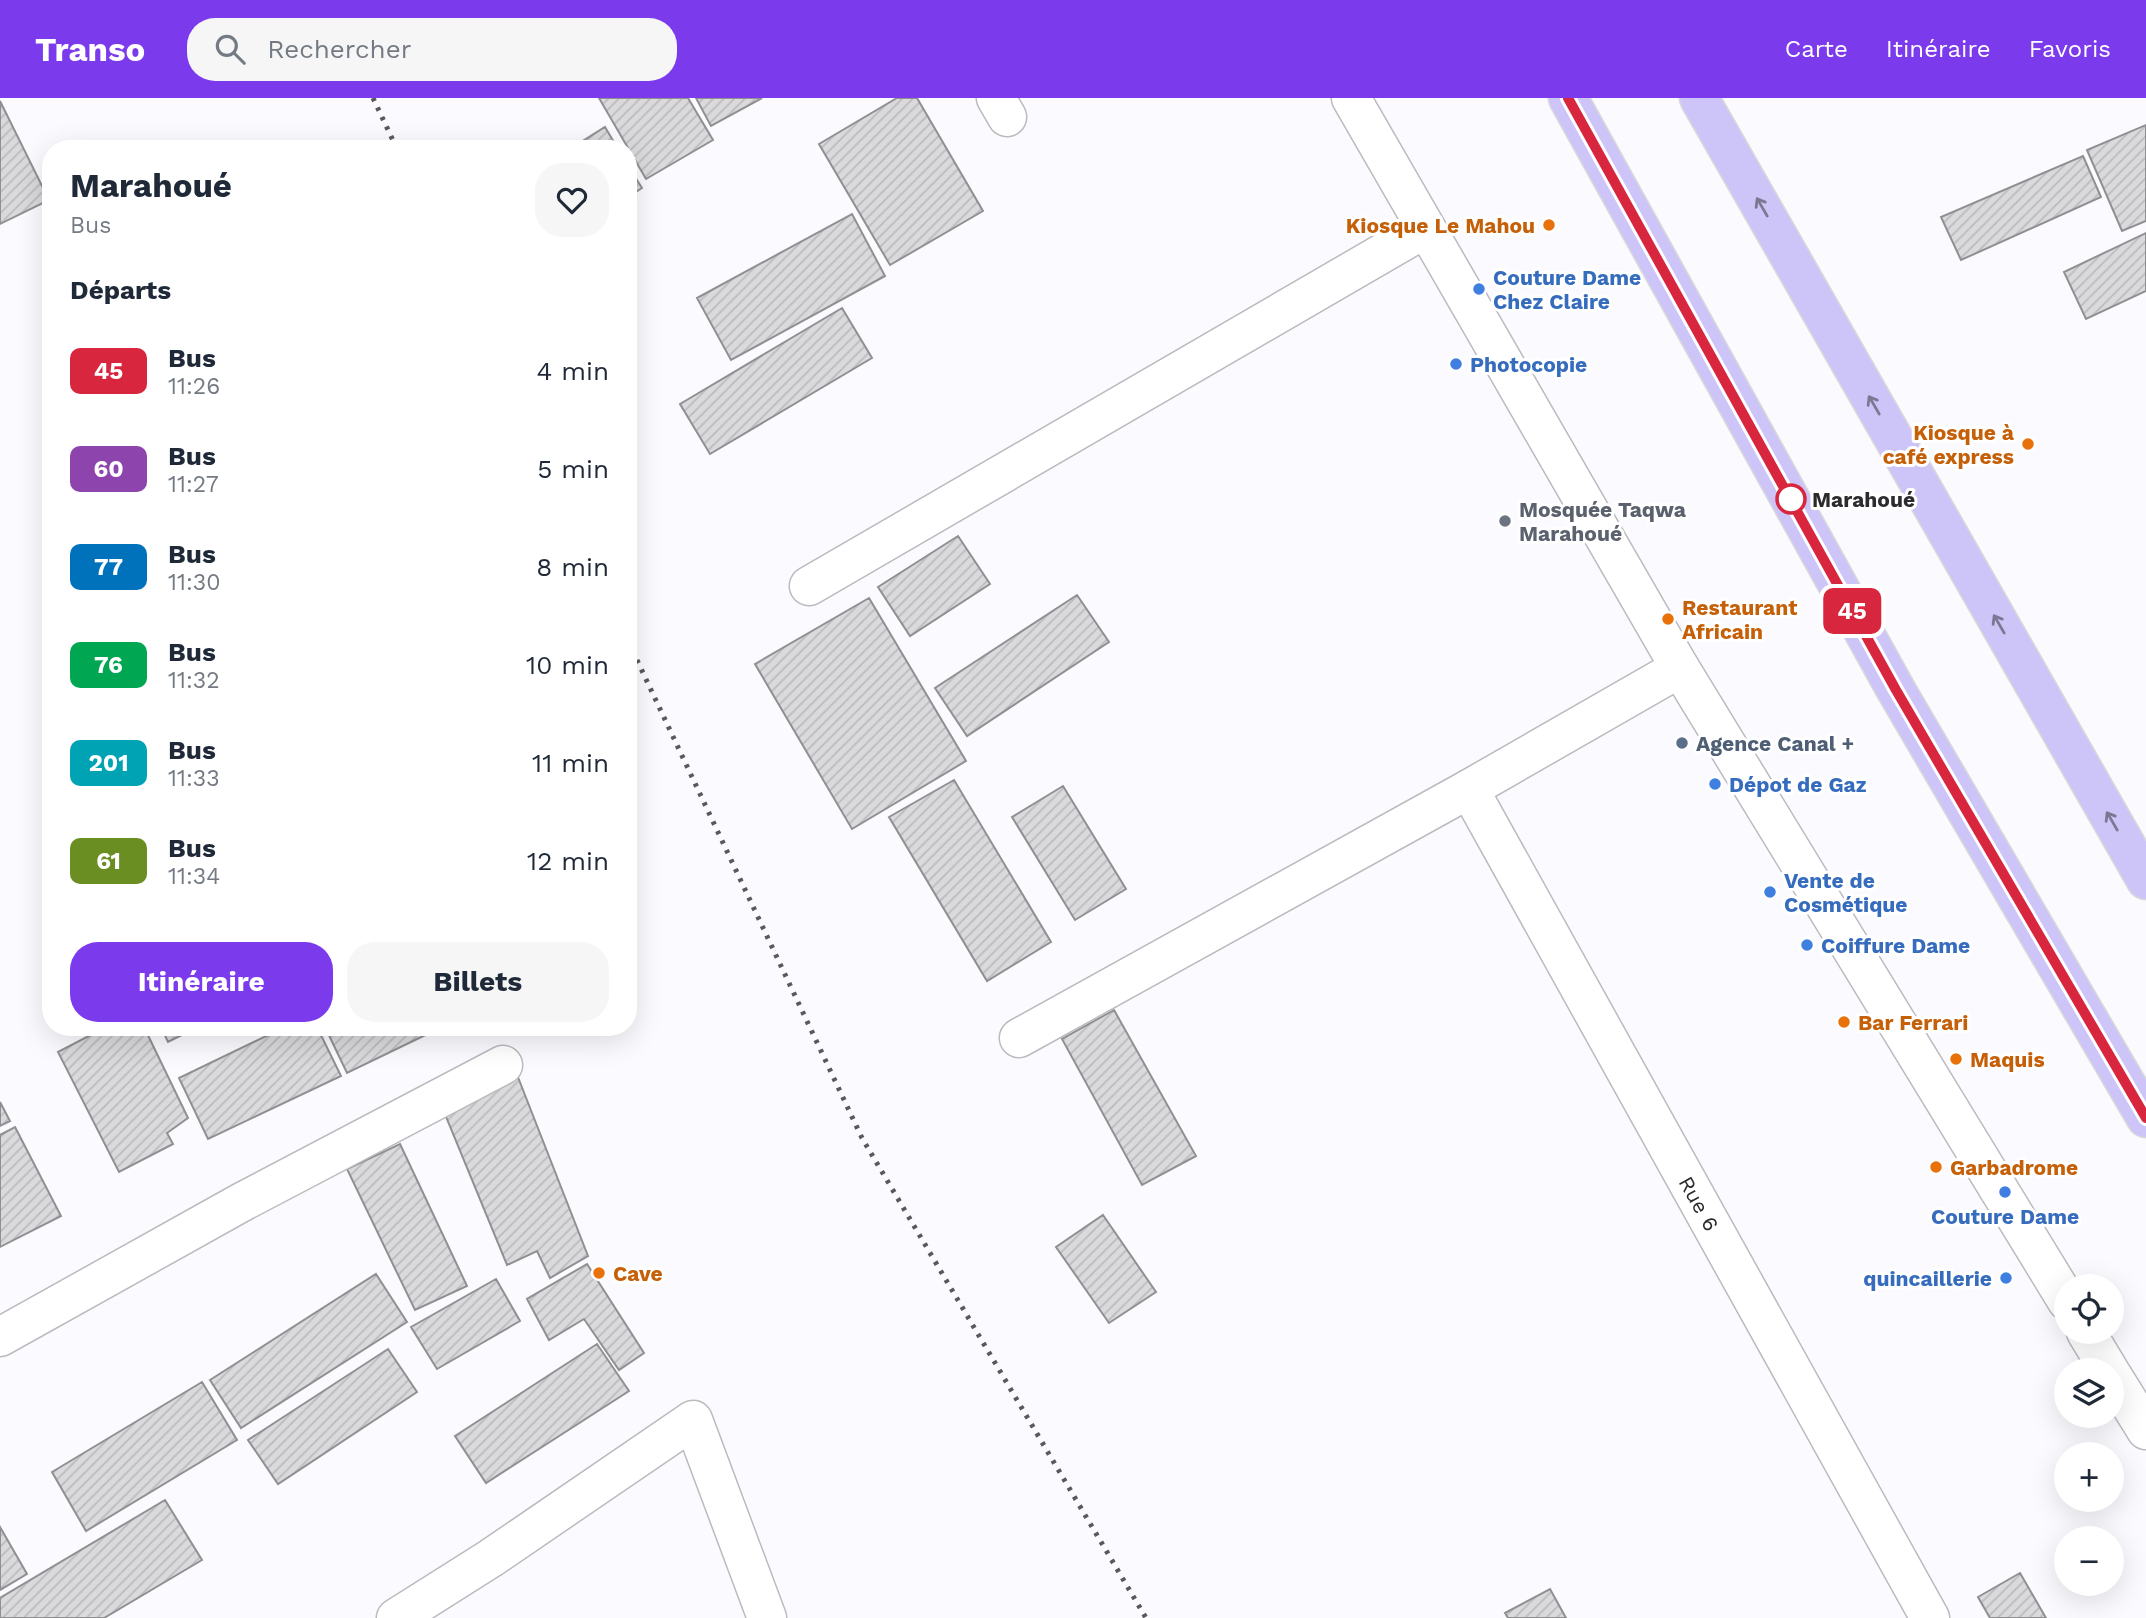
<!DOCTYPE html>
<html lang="fr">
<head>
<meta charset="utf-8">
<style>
  :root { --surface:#fff; --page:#f6f6f7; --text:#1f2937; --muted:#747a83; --accent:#7c3aed }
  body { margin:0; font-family:"Work Sans",sans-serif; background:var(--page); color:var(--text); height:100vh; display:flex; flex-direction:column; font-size:26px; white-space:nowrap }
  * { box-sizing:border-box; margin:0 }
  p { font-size:23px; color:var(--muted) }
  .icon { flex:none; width:38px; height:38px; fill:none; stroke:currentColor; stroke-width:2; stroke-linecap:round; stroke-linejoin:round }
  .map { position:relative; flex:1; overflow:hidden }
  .drawer { position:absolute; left:42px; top:42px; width:595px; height:896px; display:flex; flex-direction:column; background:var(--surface); border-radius:28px; box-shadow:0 7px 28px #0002 }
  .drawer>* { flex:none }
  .badge { padding:0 14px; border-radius:10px; font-size:24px; line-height:46px }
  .buttons { position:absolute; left:2054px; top:1176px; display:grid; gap:14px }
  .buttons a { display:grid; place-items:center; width:70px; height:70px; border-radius:50%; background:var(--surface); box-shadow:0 7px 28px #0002; font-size:35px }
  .map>.badge { position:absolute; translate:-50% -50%; box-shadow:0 0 0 4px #fff }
  h2 { padding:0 28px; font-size:26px; line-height:63px }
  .round { display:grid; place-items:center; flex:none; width:74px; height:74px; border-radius:28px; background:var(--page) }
  .headline { display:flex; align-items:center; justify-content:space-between; height:119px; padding:0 28px }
  h1 { font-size:33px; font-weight:700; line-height:52px }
  .action { display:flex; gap:14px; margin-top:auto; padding:14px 28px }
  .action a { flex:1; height:80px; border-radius:28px; background:var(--accent); color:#fff; font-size:28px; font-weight:700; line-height:80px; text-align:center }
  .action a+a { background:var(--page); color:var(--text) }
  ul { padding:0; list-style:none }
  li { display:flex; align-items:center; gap:21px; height:98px; padding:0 28px }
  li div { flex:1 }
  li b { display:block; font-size:26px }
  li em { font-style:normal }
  li .badge { min-width:77px; font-weight:700; text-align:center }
  header { display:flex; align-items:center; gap:42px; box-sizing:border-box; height:98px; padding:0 35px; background:var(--accent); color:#fff }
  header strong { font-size:33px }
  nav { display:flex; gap:38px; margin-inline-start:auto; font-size:24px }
  .search { width:490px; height:63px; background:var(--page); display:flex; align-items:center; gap:18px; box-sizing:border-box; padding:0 24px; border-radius:28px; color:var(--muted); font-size:26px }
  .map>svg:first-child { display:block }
</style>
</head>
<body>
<header>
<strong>Transo</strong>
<div class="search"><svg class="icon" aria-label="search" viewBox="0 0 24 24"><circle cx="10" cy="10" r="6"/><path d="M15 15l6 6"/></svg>Rechercher</div>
<nav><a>Carte</a><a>Itinéraire</a><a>Favoris</a></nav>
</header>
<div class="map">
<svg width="2146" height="1520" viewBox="0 0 2146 1520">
  <defs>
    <pattern id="building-hatch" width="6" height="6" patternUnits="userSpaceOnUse" patternTransform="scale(1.75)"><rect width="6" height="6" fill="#dadadd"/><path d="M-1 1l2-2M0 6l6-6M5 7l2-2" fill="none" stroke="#bbbbbe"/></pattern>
  </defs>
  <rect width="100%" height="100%" fill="#fbfbff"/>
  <!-- building -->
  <path fill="url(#building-hatch)" stroke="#909093" stroke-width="2" d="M599 0H688L713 42 646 81Z
    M696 0H762L711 28Z
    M897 0H917L983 113 890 167 819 46Z
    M0 3 49 102 0 126Z
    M2146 27V123L2122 133 2087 52Z
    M605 29 618 51H570Z
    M2083 58 2101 99 1961 162 1941 119Z
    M628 68 642 90 628 99Z
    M852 116 885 178 731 262 697 200Z
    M2146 135V193L2086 221 2064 174Z
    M842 210 872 260 710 356 680 306Z
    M958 438 990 486 910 538 878 489Z
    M1077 497 1109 544 967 638 935 590Z
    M869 500 966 663 852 731 755 566Z
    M954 682 1051 844 987 883 889 719Z
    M1063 688 1126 791 1075 822 1012 719Z
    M1114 912 1196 1058 1142 1087 1062 941Z
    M106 929H144L188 1020 167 1035 173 1046 119 1074 58 954Z
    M161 929H198L168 944Z
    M285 929H317L341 978 208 1041 179 980Z
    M325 929H442L347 975Z
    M514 969 588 1158 550 1180 537 1153 507 1167 442 1009Z
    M0 1004 10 1023 0 1028Z
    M15 1029 61 1118 0 1149V1037Z
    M400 1046 467 1188 415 1212 347 1071Z
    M1103 1117 1156 1194 1109 1225 1056 1149Z
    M587 1166 644 1255 619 1272 584 1221 549 1242 527 1201Z
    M376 1176 407 1224 241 1330 210 1282Z
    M496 1181 520 1223 437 1271 411 1229Z
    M597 1246 629 1293 486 1385 455 1338Z
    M388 1251 417 1294 278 1386 248 1342Z
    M202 1284 237 1342 86 1433 52 1374Z
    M165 1402 202 1462 104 1520H0V1500Z
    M0 1429 27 1476 0 1492Z
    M2020 1475 2046 1520H1990L1978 1499Z
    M1550 1491 1566 1520H1508L1505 1515Z"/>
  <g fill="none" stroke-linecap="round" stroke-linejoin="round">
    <!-- minor casing -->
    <g stroke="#bbbbbf" stroke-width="41">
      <g id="minor">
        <path d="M996 0 1007 19"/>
        <path d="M1351 0 1680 570 2067 1203"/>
        <path d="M809 488 1426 130"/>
        <path id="s1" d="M1469 691 1930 1520"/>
        <path d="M1019 940 1469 691 1680 570"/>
        <path d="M2086 1234 2109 1272"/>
        <path d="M0 1239 242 1104 503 967"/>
        <path d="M2112 1277 2146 1332"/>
        <path d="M396 1520 491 1460 693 1322 767 1520"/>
      </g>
    </g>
    <!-- major casing -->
    <g stroke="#d9d9d9" stroke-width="41">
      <path id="major" d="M1568 0 1896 592 2146 1020
        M1699 0 2146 782"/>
    </g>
    <!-- minor -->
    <use href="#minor" stroke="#fff" stroke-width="38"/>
    <!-- major -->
    <use href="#major" stroke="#cdc5f8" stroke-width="38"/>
    <!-- rail -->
    <path stroke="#59595c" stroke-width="5" stroke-dasharray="3.5 7" stroke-linecap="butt" d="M373 0 397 51
      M628 543 862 1040 1146 1520"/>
  </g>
  <!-- one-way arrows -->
  <defs><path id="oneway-shaft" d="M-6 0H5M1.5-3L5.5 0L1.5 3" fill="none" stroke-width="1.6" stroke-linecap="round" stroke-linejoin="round" transform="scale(1.75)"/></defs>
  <g stroke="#7c7893">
    <use href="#oneway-shaft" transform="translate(1762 109) rotate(-120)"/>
    <use href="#oneway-shaft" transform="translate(1874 307) rotate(-120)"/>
    <use href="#oneway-shaft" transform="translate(1999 526) rotate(-120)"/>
    <use href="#oneway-shaft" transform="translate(2112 723) rotate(-120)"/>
  </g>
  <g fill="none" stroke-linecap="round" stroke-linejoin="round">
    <!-- line casing -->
    <g stroke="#fff" stroke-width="16">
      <path id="line" d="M1568 0 1896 592 2146 1020"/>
    </g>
    <!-- line -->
    <use href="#line" stroke="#d7263d" stroke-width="10"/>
  </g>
  <!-- markers -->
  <g fill="#e8710a" stroke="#fff" stroke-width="2.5">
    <circle cx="1549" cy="127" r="7"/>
    <circle cx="2028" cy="346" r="7"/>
    <circle cx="1668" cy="521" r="7"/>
    <circle cx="1844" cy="924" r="7"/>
    <circle cx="1956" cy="961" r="7"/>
    <circle cx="1936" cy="1069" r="7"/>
    <circle cx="599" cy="1175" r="7"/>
  </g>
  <g fill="#3f7fe0" stroke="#fff" stroke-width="2.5">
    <circle cx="1479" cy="191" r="7"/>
    <circle cx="1456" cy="266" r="7"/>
    <circle cx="1715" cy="686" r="7"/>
    <circle cx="1770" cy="794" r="7"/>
    <circle cx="1807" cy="847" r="7"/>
    <circle cx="2005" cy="1094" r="7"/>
    <circle cx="2006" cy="1180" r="7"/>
  </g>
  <circle fill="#fff" stroke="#d7263d" stroke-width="3.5" cx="1791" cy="401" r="14"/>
  <circle fill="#6b7280" stroke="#fff" stroke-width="2.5" cx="1505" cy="423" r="7"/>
  <circle fill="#5c6f8a" stroke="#fff" stroke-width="2.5" cx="1682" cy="645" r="7"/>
  <g text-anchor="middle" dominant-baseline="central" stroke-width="6" stroke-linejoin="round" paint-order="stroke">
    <!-- food labels -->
    <g font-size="21" font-weight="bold" fill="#c56008" stroke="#fff" text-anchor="start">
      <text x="1535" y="127" text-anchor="end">Kiosque Le Mahou</text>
      <text x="2014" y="334" text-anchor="end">Kiosque à<tspan x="2014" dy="24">café express</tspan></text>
      <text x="1682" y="509">Restaurant<tspan x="1682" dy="24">Africain</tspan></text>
      <text x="1858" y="924">Bar Ferrari</text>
      <text x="1970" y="961">Maquis</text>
      <text x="1950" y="1069">Garbadrome</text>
      <text x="613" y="1175">Cave</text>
    </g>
    <!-- shop labels -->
    <g font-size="21" font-weight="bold" fill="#366cbe" stroke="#fff" text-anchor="start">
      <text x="1493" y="179">Couture Dame<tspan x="1493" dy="24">Chez Claire</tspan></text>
      <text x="1470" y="266">Photocopie</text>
      <text x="1729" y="686">Dépot de Gaz</text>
      <text x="1784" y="782">Vente de<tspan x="1784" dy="24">Cosmétique</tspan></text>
      <text x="1821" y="847">Coiffure Dame</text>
      <text x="2005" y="1118" text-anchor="middle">Couture Dame</text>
      <text x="1992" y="1180" text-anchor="end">quincaillerie</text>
    </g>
    <!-- stop labels -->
    <g font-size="21" font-weight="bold" fill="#2c2c2e" stroke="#fff" text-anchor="start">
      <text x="1812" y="401">Marahoué</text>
    </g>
    <!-- worship labels -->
    <g font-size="21" font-weight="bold" fill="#5b616d" stroke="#fff" text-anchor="start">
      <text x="1519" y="411">Mosquée Taqwa<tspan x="1519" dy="24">Marahoué</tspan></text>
    </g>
    <!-- service labels -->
    <g font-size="21" font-weight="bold" fill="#4e5e75" stroke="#fff" text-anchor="start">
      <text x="1696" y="645">Agence Canal +</text>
    </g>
    <!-- street labels -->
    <g font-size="21" fill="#2c2c2e" stroke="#fff">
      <text stroke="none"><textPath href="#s1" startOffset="474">Rue 6</textPath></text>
    </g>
  </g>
</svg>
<div class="buttons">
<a><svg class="icon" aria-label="locate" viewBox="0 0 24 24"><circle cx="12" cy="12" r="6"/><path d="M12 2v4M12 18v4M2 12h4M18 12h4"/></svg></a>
<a><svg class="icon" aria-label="layers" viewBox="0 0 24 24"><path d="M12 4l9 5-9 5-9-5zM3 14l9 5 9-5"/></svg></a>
<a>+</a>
<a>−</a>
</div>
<b class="badge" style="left:1852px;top:513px;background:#d7263d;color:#fff">45</b>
<section class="drawer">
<div class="headline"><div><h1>Marahoué</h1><p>Bus</p></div><a class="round"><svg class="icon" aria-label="heart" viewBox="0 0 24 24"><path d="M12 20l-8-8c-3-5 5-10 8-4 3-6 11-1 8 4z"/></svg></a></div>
<h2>Départs</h2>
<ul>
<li><span class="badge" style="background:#d7263d;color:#fff">45</span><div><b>Bus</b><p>11:26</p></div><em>4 min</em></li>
<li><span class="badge" style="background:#8e44ad;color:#fff">60</span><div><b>Bus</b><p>11:27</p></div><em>5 min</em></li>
<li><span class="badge" style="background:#0072bc;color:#fff">77</span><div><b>Bus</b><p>11:30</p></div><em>8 min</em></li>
<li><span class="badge" style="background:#00a651;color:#fff">76</span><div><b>Bus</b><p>11:32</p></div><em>10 min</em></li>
<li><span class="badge" style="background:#00a3b4;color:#fff">201</span><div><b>Bus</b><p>11:33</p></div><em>11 min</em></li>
<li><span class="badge" style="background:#6b8e23;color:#fff">61</span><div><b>Bus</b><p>11:34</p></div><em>12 min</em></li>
</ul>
<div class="action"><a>Itinéraire</a><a>Billets</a></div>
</section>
</div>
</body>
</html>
